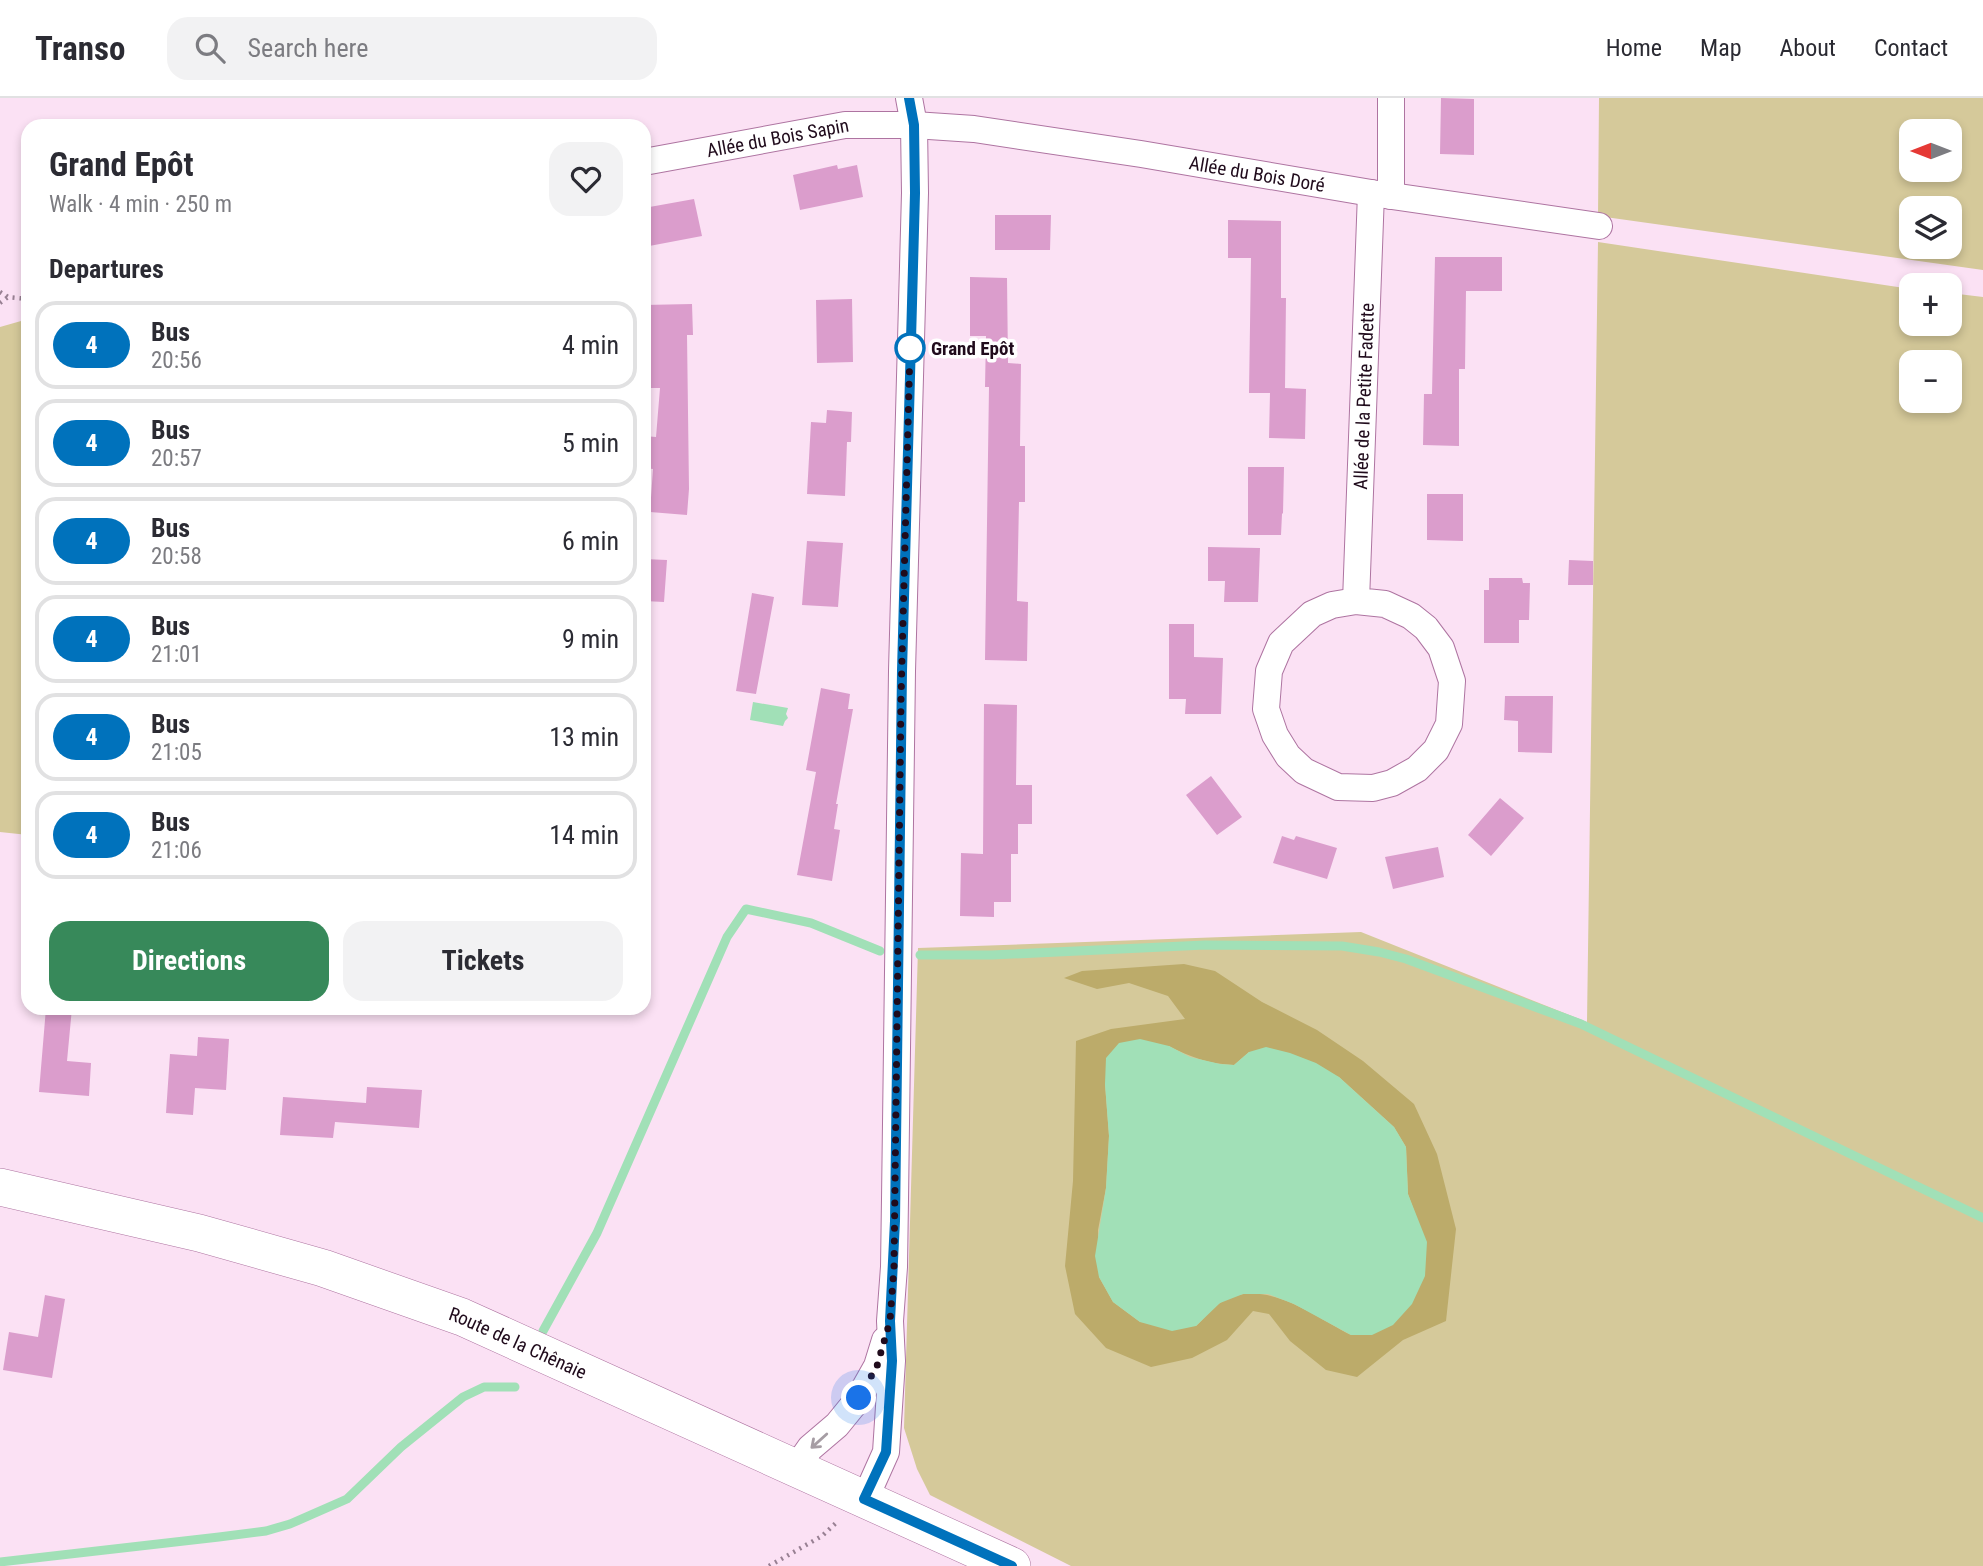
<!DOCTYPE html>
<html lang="en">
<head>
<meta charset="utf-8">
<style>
  :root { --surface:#fff; --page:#f2f2f3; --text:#2b2b33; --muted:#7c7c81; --line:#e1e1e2; --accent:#37895a }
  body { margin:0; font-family:"Roboto Condensed",sans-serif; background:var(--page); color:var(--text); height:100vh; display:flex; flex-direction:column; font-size:26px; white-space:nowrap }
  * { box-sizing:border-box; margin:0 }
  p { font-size:23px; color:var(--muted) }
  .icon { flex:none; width:38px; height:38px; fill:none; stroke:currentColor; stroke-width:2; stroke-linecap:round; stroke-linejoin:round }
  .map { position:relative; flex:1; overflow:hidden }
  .panel { position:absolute; left:21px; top:21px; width:630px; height:896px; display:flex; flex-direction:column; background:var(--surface); border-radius:21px; box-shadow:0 4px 10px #0003 }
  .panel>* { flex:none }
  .badge { padding:0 14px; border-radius:23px; font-size:24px; line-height:46px }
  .needle { width:46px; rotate:270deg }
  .tools { position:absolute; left:1899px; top:21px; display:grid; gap:14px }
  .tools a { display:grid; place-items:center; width:63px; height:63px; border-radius:14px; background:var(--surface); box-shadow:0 4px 10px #0003; font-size:35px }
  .you { position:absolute; width:35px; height:35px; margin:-18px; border:5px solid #fff; border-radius:50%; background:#1a73e8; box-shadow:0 0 0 10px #1a73e833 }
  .map>.badge { position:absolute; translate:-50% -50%; box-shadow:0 0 0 4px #fff }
  h2 { padding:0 28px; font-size:26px; line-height:63px }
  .round { display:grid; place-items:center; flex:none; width:74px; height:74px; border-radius:21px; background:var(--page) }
  .overview { display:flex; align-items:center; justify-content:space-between; height:119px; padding:0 28px }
  h1 { font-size:33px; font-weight:700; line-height:52px }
  .primary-button { display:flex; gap:14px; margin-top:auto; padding:14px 28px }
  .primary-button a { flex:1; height:80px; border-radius:21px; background:var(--accent); color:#fff; font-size:28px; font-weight:700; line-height:80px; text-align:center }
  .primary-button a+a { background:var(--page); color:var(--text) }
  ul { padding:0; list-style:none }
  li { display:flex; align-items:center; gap:21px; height:88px; margin:0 14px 10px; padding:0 14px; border:4px solid var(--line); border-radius:21px }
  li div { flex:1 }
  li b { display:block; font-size:26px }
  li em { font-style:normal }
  li .badge { min-width:77px; font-weight:700; text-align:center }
  header { display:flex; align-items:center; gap:42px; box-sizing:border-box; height:98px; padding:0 35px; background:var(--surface); border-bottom:2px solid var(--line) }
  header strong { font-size:33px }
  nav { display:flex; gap:38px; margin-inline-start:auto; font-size:24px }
  .search { width:490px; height:63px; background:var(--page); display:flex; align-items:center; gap:18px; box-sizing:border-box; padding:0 24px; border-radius:21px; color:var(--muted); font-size:26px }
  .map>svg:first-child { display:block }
</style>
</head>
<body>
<header>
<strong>Transo</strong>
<div class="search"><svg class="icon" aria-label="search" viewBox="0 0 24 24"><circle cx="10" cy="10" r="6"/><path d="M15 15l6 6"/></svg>Search here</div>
<nav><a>Home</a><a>Map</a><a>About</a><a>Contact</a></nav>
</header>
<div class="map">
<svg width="1983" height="1468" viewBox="0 0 1983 1468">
  <rect width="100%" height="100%" fill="#fbe1f4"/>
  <!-- green -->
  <path fill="#d5c99a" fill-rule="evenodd" d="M1599 0H1983V172L1598 118ZM1911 33H1950V72H1911ZM1911 110H1950V149H1911Z
    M1598 144 1911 191V226H1950V195L1983 199V1468H1071L930 1397 917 1371 904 1330 918 850 1361 834 1587 924ZM1911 264H1950V303H1911Z
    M28 221V737L0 734V229Z"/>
  <!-- forest -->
  <path fill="#bcab6a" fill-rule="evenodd" d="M1184 866 1215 873 1262 904 1317 932 1363 963 1414 1006 1437 1056 1456 1131 1446 1223 1403 1242 1357 1279 1326 1272 1290 1243 1269 1216 1253 1213 1227 1242 1192 1260 1151 1269 1106 1250 1075 1216 1065 1168 1073 1083 1076 943 1111 931 1185 921 1168 898 1129 885 1097 891 1064 880 1082 873ZM1169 948C1190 959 1209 966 1234 967L1249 954 1339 979 1394 1029 1406 1049 1408 1096 1416 1118 1351 1237C1313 1218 1263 1177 1220 1205 1211 1210 1204 1221 1196 1228L1140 1224 1113 1204 1099 1179 1098 1132 1106 1090 1109 1038 1105 986Z"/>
  <!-- water -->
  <path fill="#a1e0b7" d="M753 604 788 610 786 616 788 620 785 623 783 628 750 622Z
    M1140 941 1169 948 1190 959 1220 966 1234 967 1249 954 1266 949 1290 955 1316 965 1339 979 1394 1029 1406 1049 1408 1096 1427 1144 1425 1178 1412 1206 1393 1227 1372 1237H1351L1294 1206 1268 1196H1243L1220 1205 1196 1228 1172 1233 1140 1224 1113 1204 1099 1179 1095 1158 1106 1090 1109 1038 1105 986 1106 960 1119 945Z"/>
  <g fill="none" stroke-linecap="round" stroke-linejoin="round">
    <!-- stream -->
    <path stroke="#a1e0b7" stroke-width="9" d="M920 857H992L1205 847 1342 848 1379 854 1406 861 1581 926 1983 1120
      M543 1233 597 1135 727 839 746 811 811 825 880 853
      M0 1464 219 1439 266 1433 290 1426 347 1401 401 1349 463 1299 484 1289H515"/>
  </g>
  <!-- building -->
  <path fill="#db9dcc" d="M1441 0 1474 1V57L1440 56Z
    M837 67 838 71 857 67 863 99 800 112 793 77Z
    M694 101 702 138 644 149V110Z
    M995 117H1051L1050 152H995Z
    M1228 122 1281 123V200H1286L1285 290 1306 291 1305 341 1269 340 1270 295H1249L1251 160H1228Z
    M1435 159H1502V193H1466L1465 271H1459V348L1423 347 1424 296H1432Z
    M970 179 1007 180 1008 265 1021 266 1020 348H1025V404H1019L1017 503 1028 504 1027 563 985 562 989 289H985L986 238H970Z
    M852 201 853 264 817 265 816 202Z
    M692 206 693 237H687L689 391 687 417 650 414 653 371 644 370V338L656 339 660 290H650L649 238H644V207Z
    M827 312 852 314 851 344H847L845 398 807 396 811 324 826 325Z
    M1248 369H1284L1283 415 1282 416 1281 437H1248Z
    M1427 396H1463V443L1427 442Z
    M807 443 843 445 838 509 802 507Z
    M1208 449 1260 450 1258 504H1224L1225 483H1208Z
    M644 461 667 462 664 504 644 503Z
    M1569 462 1593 463V487H1568Z
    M1489 480H1522L1523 485H1530L1529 522H1519V545H1484V492H1489Z
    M752 495 774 499 756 596 736 593Z
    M1169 526H1194V559L1223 560 1221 616H1185L1186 601H1169Z
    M821 590 850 596 848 611H853L836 706H838L834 731 840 732 832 783 797 777 816 674 806 672Z
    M1505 598H1553L1552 655 1518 654V623L1504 622Z
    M984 606 1017 607 1016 687H1032V726H1018V756H1011V804H994V819L960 818 961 755 983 756Z
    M1211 678 1242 719 1217 737 1186 697Z
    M1500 700 1524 720 1491 758 1468 737Z
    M1282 738 1294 742 1296 738 1337 750 1327 781 1273 765Z
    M1438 749 1444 779 1393 791 1385 759Z
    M46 910H72L67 963 91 965 89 998 39 994Z
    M198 939 229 941 226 992 195 990 193 1017 166 1015 170 956 197 958Z
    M367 989 422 992 419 1030 335 1024 333 1040 280 1037 283 999 366 1005Z
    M45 1197 65 1201 52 1280 3 1272 9 1234 38 1239Z"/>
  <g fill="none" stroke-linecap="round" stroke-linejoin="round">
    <!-- street casing -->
    <g stroke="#ae74a1" stroke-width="28">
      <g id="street">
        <path id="s1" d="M644 64 845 27H914L974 31 1141 56 1371 95 1599 128"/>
        <path d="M1391 98V0"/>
        <path id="s2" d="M1356 503 1385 506 1411 518 1426 530 1441 550 1452 583 1449 626 1436 652 1417 671 1392 685 1373 690 1338 689 1304 673 1288 658 1275 637 1266 611 1269 573 1281 545 1312 516 1332 507 1356 503 1371 95"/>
        <path d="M796 1370 810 1350 837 1327 859 1300 877 1268 885 1242"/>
        <path d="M865 1401 886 1354 892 1263 890 1223 894 1169 895 1101 902 573 915 95 914 27 909 0"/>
      </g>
    </g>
    <!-- secondary casing -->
    <g stroke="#ae74a1" stroke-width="38">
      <g id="secondary">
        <path id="s3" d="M0 1089 199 1135 323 1170 462 1219 1012 1468"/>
      </g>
    </g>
    <!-- path -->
    <path stroke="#988093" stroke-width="4.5" stroke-dasharray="2 5" stroke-linecap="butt" d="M0 194 8 199 28 201
      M0 205 8 199
      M769 1468 822 1438 837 1424"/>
    <!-- street -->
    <use href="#street" stroke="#fff" stroke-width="26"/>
    <!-- secondary -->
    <use href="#secondary" stroke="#fff" stroke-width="37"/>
  </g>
  <!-- one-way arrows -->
  <defs><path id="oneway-shaft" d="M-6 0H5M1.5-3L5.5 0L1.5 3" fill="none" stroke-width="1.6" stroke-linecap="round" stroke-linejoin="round" transform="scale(1.75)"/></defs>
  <use stroke="#a69da4" href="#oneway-shaft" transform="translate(819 1343) rotate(138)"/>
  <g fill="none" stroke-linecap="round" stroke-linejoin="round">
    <!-- line casing -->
    <g stroke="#fff" stroke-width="16">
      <path id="line" d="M909 0 914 27 915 95 902 573 895 1123 890 1223 892 1263 886 1354 864 1401 1012 1468"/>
    </g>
    <!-- line -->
    <use href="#line" stroke="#0072bc" stroke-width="10"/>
    <!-- walk -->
    <path stroke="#200b1c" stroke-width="7" stroke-dasharray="0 12.6" d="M859 1300 877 1268 890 1223 894 1169 901 601 910 250"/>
  </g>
  <!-- markers -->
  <circle fill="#fff" stroke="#0072bc" stroke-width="3.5" cx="910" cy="250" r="14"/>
  <g text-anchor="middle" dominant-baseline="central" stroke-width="7" stroke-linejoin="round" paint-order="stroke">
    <!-- street labels -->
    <g font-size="19" fill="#200b1c" stroke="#fff">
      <text stroke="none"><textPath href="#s1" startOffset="136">Allée du Bois Sapin</textPath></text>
      <text stroke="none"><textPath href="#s1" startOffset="620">Allée du Bois Doré</textPath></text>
      <text stroke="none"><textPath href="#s2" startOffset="793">Allée de la Petite Fadette</textPath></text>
      <text stroke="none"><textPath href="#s3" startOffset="542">Route de la Chênaie</textPath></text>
    </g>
    <!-- stop labels -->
    <g font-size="19" font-weight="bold" fill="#200b1c" stroke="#fff" text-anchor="start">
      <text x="931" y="250">Grand Epôt</text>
    </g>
  </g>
</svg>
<div class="tools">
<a><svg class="needle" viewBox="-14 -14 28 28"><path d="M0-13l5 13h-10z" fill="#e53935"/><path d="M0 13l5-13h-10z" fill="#7c7c81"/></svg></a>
<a><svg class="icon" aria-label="layers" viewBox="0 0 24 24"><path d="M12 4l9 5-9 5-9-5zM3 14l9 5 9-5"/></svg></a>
<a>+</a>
<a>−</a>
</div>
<div class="you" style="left:859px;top:1300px"></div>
<section class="panel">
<div class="overview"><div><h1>Grand Epôt</h1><p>Walk · 4 min · 250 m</p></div><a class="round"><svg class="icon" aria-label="heart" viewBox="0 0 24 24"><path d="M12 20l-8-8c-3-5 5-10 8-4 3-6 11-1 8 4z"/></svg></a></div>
<h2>Departures</h2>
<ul>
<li><span class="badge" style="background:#0072bc;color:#fff">4</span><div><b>Bus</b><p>20:56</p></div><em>4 min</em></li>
<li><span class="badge" style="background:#0072bc;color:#fff">4</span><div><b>Bus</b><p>20:57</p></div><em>5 min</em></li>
<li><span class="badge" style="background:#0072bc;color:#fff">4</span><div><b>Bus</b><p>20:58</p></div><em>6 min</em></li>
<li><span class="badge" style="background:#0072bc;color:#fff">4</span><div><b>Bus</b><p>21:01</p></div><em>9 min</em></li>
<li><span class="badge" style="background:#0072bc;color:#fff">4</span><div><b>Bus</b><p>21:05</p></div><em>13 min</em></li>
<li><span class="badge" style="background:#0072bc;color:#fff">4</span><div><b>Bus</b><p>21:06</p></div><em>14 min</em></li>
</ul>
<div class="primary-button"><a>Directions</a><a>Tickets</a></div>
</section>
</div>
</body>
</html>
